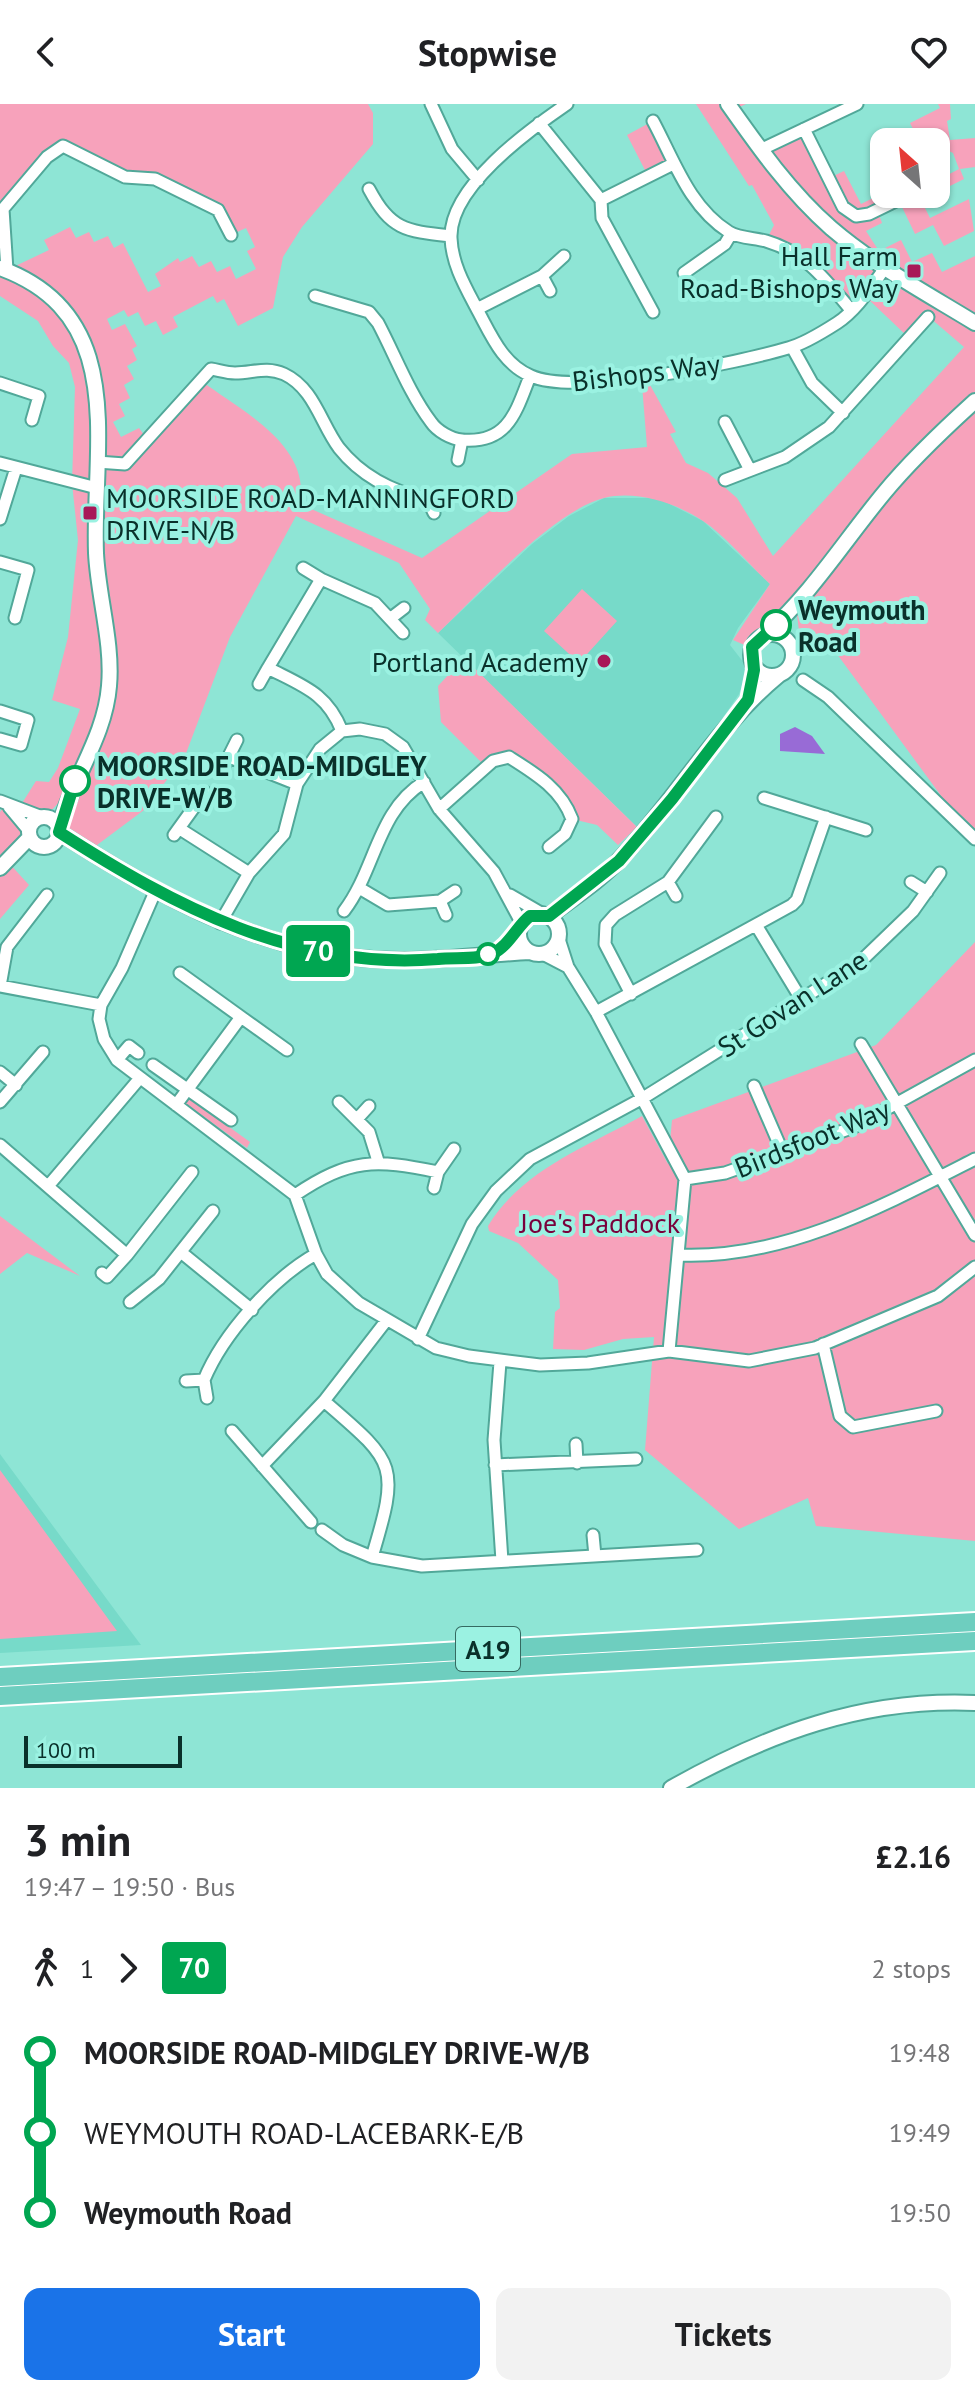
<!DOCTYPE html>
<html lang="en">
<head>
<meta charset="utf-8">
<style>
  :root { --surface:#fff; --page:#f2f2f2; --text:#202124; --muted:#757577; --accent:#1a73e8 }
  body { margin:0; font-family:"PT Sans",sans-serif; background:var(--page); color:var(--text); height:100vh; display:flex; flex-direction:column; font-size:30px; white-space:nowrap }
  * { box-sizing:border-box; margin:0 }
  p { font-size:26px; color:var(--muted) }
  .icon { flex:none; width:44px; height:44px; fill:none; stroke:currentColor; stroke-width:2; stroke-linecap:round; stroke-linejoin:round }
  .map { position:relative; height:1684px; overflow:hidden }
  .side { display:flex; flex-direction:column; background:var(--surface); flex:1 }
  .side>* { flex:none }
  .badge { padding:0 16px; border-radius:6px; font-size:28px; line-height:52px }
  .needle { width:52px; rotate:333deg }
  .fabs { position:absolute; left:870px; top:24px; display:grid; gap:16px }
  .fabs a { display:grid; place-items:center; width:80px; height:80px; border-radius:16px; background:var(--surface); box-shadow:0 2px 6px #0004; font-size:40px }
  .scale { position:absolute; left:24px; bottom:20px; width:158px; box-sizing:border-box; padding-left:8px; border:4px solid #09302a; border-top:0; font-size:22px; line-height:28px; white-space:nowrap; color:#09302a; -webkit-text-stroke:6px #9bf2e2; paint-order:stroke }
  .map>.badge { position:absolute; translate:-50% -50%; box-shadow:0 0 0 4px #fff }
  .legs { display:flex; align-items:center; gap:12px; height:88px; padding:0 24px; font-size:26px }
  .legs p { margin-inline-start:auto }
  .summary { display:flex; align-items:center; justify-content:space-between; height:136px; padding:0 24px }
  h1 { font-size:44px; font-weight:700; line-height:60px }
  .primary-button { display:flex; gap:16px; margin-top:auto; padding:16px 24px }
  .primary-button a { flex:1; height:92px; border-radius:16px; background:var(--accent); color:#fff; font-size:32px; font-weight:700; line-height:92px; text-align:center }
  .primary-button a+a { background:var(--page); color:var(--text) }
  ul { padding:0 24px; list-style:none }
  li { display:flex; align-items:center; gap:28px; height:80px; font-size:30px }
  li i { display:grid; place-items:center; width:12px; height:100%; margin:0 10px; background:currentColor }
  li i::after { content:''; width:20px; height:20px; margin:-10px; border:6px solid; border-radius:50%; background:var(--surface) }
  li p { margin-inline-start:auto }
  li:first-child i { background:linear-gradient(#0000 50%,currentColor 0) }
  li:last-child i { background:linear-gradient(currentColor 50%,#0000 0) }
  header { display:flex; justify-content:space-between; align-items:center; height:104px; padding:0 24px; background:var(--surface); font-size:36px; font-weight:700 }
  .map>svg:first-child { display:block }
</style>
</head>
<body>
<header><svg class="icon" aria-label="back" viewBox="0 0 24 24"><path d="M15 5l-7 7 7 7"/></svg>Stopwise<svg class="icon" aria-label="heart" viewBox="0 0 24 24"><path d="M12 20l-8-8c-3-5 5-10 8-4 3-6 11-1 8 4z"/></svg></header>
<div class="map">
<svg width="975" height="1684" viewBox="0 0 975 1684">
  <rect width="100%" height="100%" fill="#8ee5d5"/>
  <!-- built -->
  <path fill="#77dac9" d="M604 394H658L703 417 770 480 738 524 730 541 744 559 745 573 739 590 697 652 637 723 438 529 532 440 569 412Z
    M0 1350 120 1513 141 1541 0 1549Z"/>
  <!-- green -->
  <path fill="#f7a2bb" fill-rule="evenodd" d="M0 0H368L373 9V40L302 123 283 153 273 204 238 222 224 195 217 199 213 192 173 213 178 223 163 231 156 217 145 222 138 208 128 213 124 206 107 215 112 226 125 220 137 242 132 245 137 256 127 262 134 275 124 281 130 294 119 300 125 312 113 318 121 333 139 324 147 335 200 276C241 307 311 340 300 400L422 454 572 350 647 343 642 281 649 279 676 328 670 330 686 359 708 369 737 394 773 452 964 243 929 213 909 234 865 192 851 206 813 160 766 137 774 121 752 81 749 82 696 0H746L733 6 760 46 804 25 829 74 844 67 861 100 873 94 882 119 866 127 879 147 901 136 912 158 932 149 942 168 975 152V738L823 531 800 535 796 503 756 546 733 536 770 480C748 460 727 433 703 417 676 399 636 386 604 394 551 408 478 491 438 529L425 516 430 505 399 459 296 412 230 533 185 652 144 706 89 747 59 728 67 690 45 713 19 704 36 677 49 678 58 664 80 605 52 596 68 533 78 436 72 379 75 283 69 259 53 242 38 217 0 192ZM63 42C83 52 104 66 126 73 172 90 205 80 231 131L246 124 255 143 247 147 256 165 236 175 230 162 217 168 211 157 199 163 192 152 180 158 178 154 155 170 161 182 148 188 123 139 114 144 108 132 94 138 89 128 76 134 70 123 44 136 49 146 7 166 3 105Z
    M938 0H950L951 15 947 17 950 36 975 34V63L960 65 964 75 936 89V77L959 65 953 49 916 31 910 19 940 4Z
    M653 17 671 61 648 72 627 31Z
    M918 90H933L921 96 930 114 969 95 974 127 944 142 933 121 915 130 902 103 919 93Z
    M582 485 617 517 579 559 544 527Z
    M464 554 637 723 618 741 597 721 572 715 566 698 509 653 486 663 441 618 438 582Z
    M6 699 29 727 8 758 29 781 0 815V708Z
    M975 838V1437L816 1422 808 1394 739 1425 645 1346 654 1233 623 1235 584 1246 553 1245 555 1208 560 1204 558 1176 518 1139 489 1127 488 1122C522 1066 586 1043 642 1012L668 1060 672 1016 876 941Z
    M189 994 250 1038 247 1044 185 999Z
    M0 1112 80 1172 27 1149 0 1170Z
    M0 1366 117 1527 0 1535Z"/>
  <!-- water -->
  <path fill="#986bd6" d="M795 623 812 632 825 650 780 647V630Z"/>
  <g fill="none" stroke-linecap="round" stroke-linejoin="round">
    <!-- minor casing -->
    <g stroke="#51a899" stroke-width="15">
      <path id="minor" d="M431 0 452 45 478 76
        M567 0C529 26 449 83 451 134 452 161 466 184 478 207 492 233 503 260 531 272 576 292 738 259 788 244 804 240 823 228 837 219 857 206 871 183 885 164
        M653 17C674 56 689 103 729 128 739 134 754 134 766 137 806 149 825 175 851 206
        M539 19 601 96 602 114 653 208
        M804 25 843 103 856 112 869 110 910 90
        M760 46 857 0
        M369 85C391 126 405 127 451 132
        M601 96 671 61
        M7 166 3 105 47 53 63 42 125 73 155 75 218 106 231 131
        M684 169 725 140 731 130
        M542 172 550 187
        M315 192 369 208 378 219C395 251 409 289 431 318 437 327 451 335 462 336 508 340 516 308 530 272
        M477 205 542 172 564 152
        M792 243 812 279 843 309
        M0 279 39 292 32 316
        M725 318 750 366
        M458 356 462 336
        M97 358 125 360 211 265C218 266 227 269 235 269 253 269 266 262 284 270 314 284 321 320 339 344 362 373 393 388 428 396L434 409
        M0 359 97 384
        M725 376 785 353 829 323 928 213
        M0 415 16 364
        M0 458 28 466 15 514
        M303 464 321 475
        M391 514 404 504
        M803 576 828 593 975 735
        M259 580 268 564
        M0 607 28 616 21 641 0 635
        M342 627C327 589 303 582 268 564L321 475 375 499 403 529
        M229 653 297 680
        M224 662 237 636
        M764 694 866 726
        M0 697 42 713
        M9 703 29 727
        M439 705 493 657 509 653C536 670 561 685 572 715L565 730 549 743
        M180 725 249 769
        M174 731 205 688
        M668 778 676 792
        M911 778 927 788
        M361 785 388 801 440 797 446 811
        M155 788 122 864 101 901 99 915 104 935 117 956 295 1091 316 1150 327 1170 359 1199 436 1244 469 1252 540 1261 588 1259 669 1247 749 1257 815 1244 938 1192 975 1163
        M47 791 7 843 0 882 101 901
        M510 791 541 809
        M440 797 455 787
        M344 807C376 765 377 707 424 678
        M220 819 249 769 284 730 297 680 320 645 342 627 360 625 385 630 403 643 439 705 494 768 522 820
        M756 821 801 895
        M559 835 568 863 596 908 685 1075 669 1247
        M543 850 568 863
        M631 890 605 840 606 821 615 811 668 778 716 713
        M596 908 792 801 797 796 826 713
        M241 913 287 946
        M861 940 975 1131
        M117 956 129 942 138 949
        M153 961 231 1016
        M0 968 16 981
        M754 982 783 1049
        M0 998 43 948
        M339 998 369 1028 378 1057
        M176 1001 241 913 180 869
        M358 1014 369 1002
        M0 1041 127 1151 192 1068
        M685 1075 725 1069 854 1023 975 956
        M49 1081 140 974
        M434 1084 438 1068
        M295 1091C350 1054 375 1055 438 1068L454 1045
        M182 1149 252 1206
        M678 1151C783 1156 883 1102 975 1055
        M102 1169 107 1173 127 1151
        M130 1198 159 1175 213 1107
        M418 1235 472 1120 496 1087 530 1055 643 994 859 859 913 807 940 769
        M823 1240 840 1312 853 1323 936 1307
        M500 1258 494 1336 502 1457
        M204 1276 207 1294
        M186 1277 204 1276C223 1230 273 1174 316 1150
        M324 1297C396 1359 400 1360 372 1453
        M232 1327 311 1418
        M576 1340 577 1359
        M495 1361 636 1355
        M262 1362 324 1297 386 1217
        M322 1426 343 1441 372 1453 422 1462 697 1446
        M593 1431 595 1452"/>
    </g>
    <!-- tertiary casing -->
    <g stroke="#51a899" stroke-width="18">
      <path id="tertiary" d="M728 0C759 44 790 88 831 124 874 161 926 189 975 219
        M0 164C130 211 92 342 96 449 98 492 113 539 109 582 105 633 72 675 59 724
        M766 530C812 489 845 436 884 389 912 355 943 326 975 297
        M751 551a21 21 0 1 1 42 0a21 21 0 1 1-42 0Z
        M29 728a15 15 0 1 1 30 0a15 15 0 1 1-30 0Z
        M59 728C152 788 248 842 360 854 416 860 474 851 530 848
        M0 764 30 733
        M519 830a20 20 0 1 1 40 0a20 20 0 1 1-40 0Z
        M549 812C573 794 601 776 621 754 676 695 717 622 779 571
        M671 1684C767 1630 863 1594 975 1599"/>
    </g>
    <!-- trunk casing -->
    <g stroke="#fff" stroke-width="22">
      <path id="trunk" d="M0 1573 975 1518
        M0 1592 975 1537"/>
    </g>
    <!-- minor -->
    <use href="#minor" stroke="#fff" stroke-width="11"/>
    <!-- tertiary -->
    <use href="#tertiary" stroke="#fff" stroke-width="14"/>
    <!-- trunk -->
    <use href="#trunk" stroke="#6ecebf" stroke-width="18"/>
  </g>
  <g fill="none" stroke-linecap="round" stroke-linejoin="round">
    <!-- line-1 casing -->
    <g stroke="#fff" stroke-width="18">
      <path id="line-1" d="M75 677 59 728C174 802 296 867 438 855 453 853 478 856 492 850 509 842 517 822 530 812H549L619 757 672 695 748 596 754 566 752 543 776 521"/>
    </g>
    <!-- line-1 -->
    <use href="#line-1" stroke="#00a651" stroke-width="12"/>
  </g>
  <!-- markers -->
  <g fill="#a81958" stroke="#9bf2e2" stroke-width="3">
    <rect x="906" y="159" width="16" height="16" rx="4"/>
    <rect x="82" y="401" width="16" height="16" rx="4"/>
    <circle cx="604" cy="557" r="8"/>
  </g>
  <g fill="#fff" stroke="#00a651" stroke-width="4">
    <circle cx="776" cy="521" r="14"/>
    <circle cx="75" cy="677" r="14"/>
    <circle cx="488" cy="850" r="10"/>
  </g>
  <g text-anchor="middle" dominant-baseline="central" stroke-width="8" stroke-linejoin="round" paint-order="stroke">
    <!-- shield labels -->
    <rect fill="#9bf2e2" stroke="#356a61" stroke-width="2" x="456" y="1523" width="64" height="44" rx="6"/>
    <g font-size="26" font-weight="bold" fill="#09302a">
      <text x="488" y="1545">A19</text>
    </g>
    <!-- poi labels -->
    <g font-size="28" fill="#09302a" stroke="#9bf2e2" text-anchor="end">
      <text x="898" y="151">Hall Farm<tspan x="898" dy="32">Road-Bishops Way</tspan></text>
      <text x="106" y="393" text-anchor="start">MOORSIDE ROAD-MANNINGFORD<tspan x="106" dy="32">DRIVE-N/B</tspan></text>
      <text x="588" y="557">Portland Academy</text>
    </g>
    <!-- street labels -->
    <g font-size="28" fill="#09302a" stroke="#9bf2e2">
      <text transform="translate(646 268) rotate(-7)">Bishops Way</text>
      <text transform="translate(792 899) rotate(-33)">St Govan Lane</text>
      <text transform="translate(812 1034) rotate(-22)">Birdsfoot Way</text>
    </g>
    <!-- stop labels -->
    <g font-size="28" font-weight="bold" fill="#09302a" stroke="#9bf2e2" text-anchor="start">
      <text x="798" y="505">Weymouth<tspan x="798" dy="32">Road</tspan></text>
      <text x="97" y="661">MOORSIDE ROAD-MIDGLEY<tspan x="97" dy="32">DRIVE-W/B</tspan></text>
    </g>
    <!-- park labels -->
    <g font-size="28" fill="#79003b" stroke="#9bf2e2">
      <text x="600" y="1118">Joe's Paddock</text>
    </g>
  </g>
</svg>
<div class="fabs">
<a><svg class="needle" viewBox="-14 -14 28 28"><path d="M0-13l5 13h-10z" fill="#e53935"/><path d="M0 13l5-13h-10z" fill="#757577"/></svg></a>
</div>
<div class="scale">100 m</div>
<b class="badge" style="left:318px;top:847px;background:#00a651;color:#fff">70</b>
</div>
<section class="side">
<div class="summary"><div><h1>3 min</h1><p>19:47 – 19:50 · Bus</p></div><b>£2.16</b></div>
<div class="legs"><svg class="icon" aria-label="walk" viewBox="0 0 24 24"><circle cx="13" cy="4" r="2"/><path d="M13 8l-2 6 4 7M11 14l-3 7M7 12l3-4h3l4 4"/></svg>1<svg class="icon" aria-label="forward" viewBox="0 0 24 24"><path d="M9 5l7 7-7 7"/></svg><b class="badge" style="background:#00a651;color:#fff">70</b><p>2 stops</p></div>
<ul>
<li><i style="color:#00a651"></i><b>MOORSIDE ROAD-MIDGLEY DRIVE-W/B</b><p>19:48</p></li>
<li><i style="color:#00a651"></i><span>WEYMOUTH ROAD-LACEBARK-E/B</span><p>19:49</p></li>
<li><i style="color:#00a651"></i><b>Weymouth Road</b><p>19:50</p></li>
</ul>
<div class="primary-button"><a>Start</a><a>Tickets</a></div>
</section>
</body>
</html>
